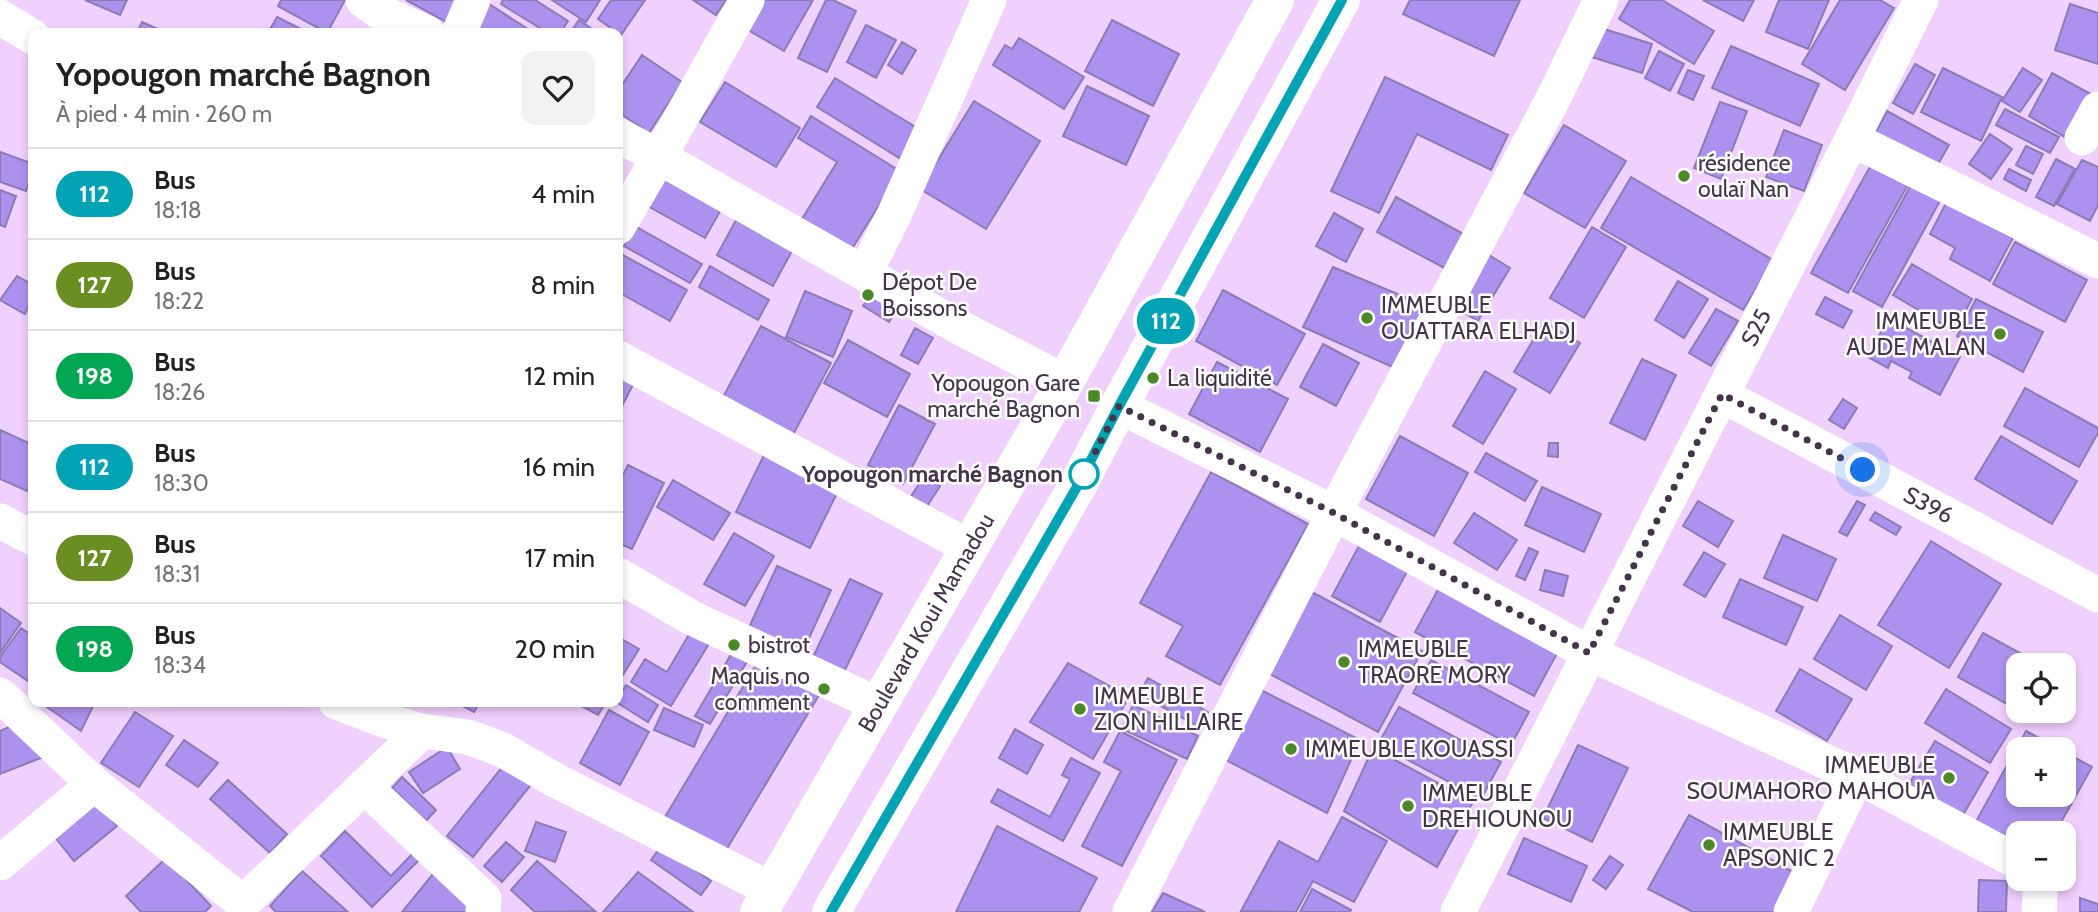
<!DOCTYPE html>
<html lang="fr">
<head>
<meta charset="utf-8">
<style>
  :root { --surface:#fff; --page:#f2f2f2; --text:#222; --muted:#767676; --line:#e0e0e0 }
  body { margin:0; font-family:Cabin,sans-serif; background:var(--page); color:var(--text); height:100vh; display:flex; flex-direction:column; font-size:26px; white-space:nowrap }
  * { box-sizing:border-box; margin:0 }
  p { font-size:23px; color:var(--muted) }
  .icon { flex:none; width:38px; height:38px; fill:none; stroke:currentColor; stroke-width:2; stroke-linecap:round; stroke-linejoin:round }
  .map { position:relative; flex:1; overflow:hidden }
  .details { position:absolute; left:28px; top:28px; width:595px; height:679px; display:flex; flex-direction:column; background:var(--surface); border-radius:14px; box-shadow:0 4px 10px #0003 }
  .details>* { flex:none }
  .badge { padding:0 14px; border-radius:23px; font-size:24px; line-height:46px }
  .fabs { position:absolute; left:2006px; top:653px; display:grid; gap:14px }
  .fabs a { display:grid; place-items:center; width:70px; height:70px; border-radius:14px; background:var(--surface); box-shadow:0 4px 10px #0003; font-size:35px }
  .you { position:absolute; width:35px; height:35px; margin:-18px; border:5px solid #fff; border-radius:50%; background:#1a73e8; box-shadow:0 0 0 10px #1a73e833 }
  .map>.badge { position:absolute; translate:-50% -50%; box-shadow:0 0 0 4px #fff }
  .round { display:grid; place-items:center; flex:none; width:74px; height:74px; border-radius:14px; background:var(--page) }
  .summary { display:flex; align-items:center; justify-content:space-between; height:119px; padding:0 28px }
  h1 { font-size:33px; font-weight:700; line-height:52px }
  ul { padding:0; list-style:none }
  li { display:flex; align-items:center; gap:21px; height:91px; padding:0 28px; border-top:2px solid var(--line) }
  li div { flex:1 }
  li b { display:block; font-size:26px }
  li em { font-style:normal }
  li .badge { min-width:77px; font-weight:700; text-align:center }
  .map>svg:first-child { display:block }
</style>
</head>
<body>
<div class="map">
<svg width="2098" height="912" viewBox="0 0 2098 912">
  <rect width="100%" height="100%" fill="#f0d0fd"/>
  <!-- building -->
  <path fill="#ac92ee" stroke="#8b7cb6" stroke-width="2" d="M85 0H127L120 15Z
    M281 0H345L327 33 278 6Z
    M406 0H457L450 24Z
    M503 0H535L568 21 560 33H548L501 4Z
    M552 0H600L586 22Z
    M611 0H645L621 35 598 19Z
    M693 0H726L716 15Z
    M756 0H813L784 51 741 26Z
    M826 0H833L856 11 827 72 798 58Z
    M1410 0H1520L1494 56 1403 14Z
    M1630 0H1662L1714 31 1694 64 1619 19Z
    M1703 0H1754L1743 21Z
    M1779 0H1829L1808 49 1766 32Z
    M1840 0H1880L1894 8 1845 90 1802 64Z
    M486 2 534 33H468Z
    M2070 4 2098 13V64L2055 50Z
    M277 17 309 33H268Z
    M579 20 598 33H570Z
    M1112 20 1179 54 1153 106 1085 71Z
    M142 22 167 33H137Z
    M866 25 896 40 876 78 847 62Z
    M1601 28 1652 44 1642 73 1592 57Z
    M1019 38 1084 77 1064 109 993 65 1005 45 1012 49Z
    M902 42 916 50 902 74 888 65Z
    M1731 46 1819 84 1800 126 1712 88Z
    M1659 51 1684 64 1670 91 1645 78Z
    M642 55 682 82 649 133 618 112V91Z
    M1915 64 1935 75 1913 114 1893 103Z
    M1943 68 2002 97 1981 141 1921 112Z
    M2023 68 2042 80 2020 112 2002 101Z
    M1688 70 1704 76 1693 100 1678 93Z
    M2052 73 2098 98 2075 143 2029 116Z
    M1385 77 1508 135 1491 170 1417 134 1379 213 1331 191Z
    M835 78 919 129 901 159 817 107Z
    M725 82 800 128 776 167 700 122Z
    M1087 86 1149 116 1126 165 1063 136Z
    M974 101 1040 141 986 229 920 189Z
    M1720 102 1747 111 1721 179 1694 168Z
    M2005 109 2059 137 2050 153 1996 125Z
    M1887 111 1949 145 1937 166 1876 132Z
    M811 116 900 171 852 249 802 219 837 162 798 138Z
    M1564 125 1626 161 1585 228 1524 193Z
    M1784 130 1822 145 1804 191 1766 177Z
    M1990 134 2012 149 1991 179 1969 164Z
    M2026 146 2043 154 2033 174 2016 165Z
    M0 152 33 164V171L26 191 0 182Z
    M2056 159 2075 169 2054 206 2036 197Z
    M2082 160 2098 167V205L2090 221 2057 204Z
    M1872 163 1909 183 1848 293 1811 273Z
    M2009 169 2031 180 2026 191 2004 179Z
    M663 172 723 206 705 238 644 204Z
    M1631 177 1773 260 1743 310 1601 228Z
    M1912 183 1941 199 1882 307 1853 291Z
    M0 190 16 196 5 227 0 225Z
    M1396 197 1467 236 1448 270 1377 232Z
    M1946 203 2013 238 1990 281 1950 259 1955 248 1930 234Z
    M1334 213 1363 229 1346 262 1316 246Z
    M736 220 792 251 773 286 717 255Z
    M635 226 702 264 690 283 624 246Z
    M1592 227 1626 247 1584 318 1550 298Z
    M2015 242 2087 280 2065 322 1993 284Z
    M621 254 687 290 670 321 618 292V260Z
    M1489 255 1510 268 1478 321 1457 309Z
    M1912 264 1972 299 1954 331 1893 295Z
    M710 266 769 300 758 320 699 287Z
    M1333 267 1431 308 1399 370 1303 327Z
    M17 276 33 285V295L25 314 0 300Z
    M1678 281 1708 299 1684 338 1655 320Z
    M877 284 903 300 889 322 863 306Z
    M1223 290 1305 334 1277 385 1196 341Z
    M805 291 852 311 833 357 786 337Z
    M1825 297 1852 311 1843 328 1816 314Z
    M1976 299 2043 332 2023 372 1957 336Z
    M1716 309 1738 321 1711 366 1689 353Z
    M1888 318 1960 357 1940 395 1909 378 1912 372 1891 361 1888 368 1868 357Z
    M1544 322 1580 343 1550 393 1514 372Z
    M761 326 831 363 793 435 722 399Z
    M915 328 933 338 918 364 901 355Z
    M848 340 910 374 887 417 824 383Z
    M1323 344 1359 363 1336 406 1300 387Z
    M1642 359 1676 375 1645 440 1610 423Z
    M1217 362 1288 399 1260 452 1189 414Z
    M1485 371 1516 389 1483 444 1453 426Z
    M618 372 635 381 620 410 618 409Z
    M2025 388 2098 428V433L2079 467 2004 426Z
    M1843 399 1857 408 1844 429 1829 420Z
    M899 405 935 424 903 484 868 465Z
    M0 430 33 445V478L27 491 0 479Z
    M1400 436 1468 473 1434 536 1366 499Z
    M2001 436 2077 481 2052 524 1975 479Z
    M1549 443H1558V457L1548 456Z
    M767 449 841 485 810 548 736 512Z
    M1486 453 1537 481 1525 501 1475 472Z
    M628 465 664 483 632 549 618 543V485Z
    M1211 472 1308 524 1220 685 1166 656 1183 626 1140 603Z
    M924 476 940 486 926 508 910 498Z
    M673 480 730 513 713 540 657 507Z
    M1542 487 1601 514 1584 552 1525 525Z
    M1698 501 1733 521 1718 547 1683 526Z
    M1857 501 1865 505 1847 536 1839 532Z
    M1875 512 1901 527 1896 535 1870 520Z
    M1474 513 1517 540 1497 570 1454 543Z
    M734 533 774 556 745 606 704 584Z
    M1783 535 1836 559 1817 601 1764 578Z
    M1931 541 2001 584 1949 668 1878 625Z
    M1361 542 1409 568 1380 622 1332 596Z
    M1529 548 1538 552 1525 580 1516 576Z
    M1704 552 1725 564 1705 597 1684 585Z
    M777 566 831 590 800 658 746 634Z
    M1545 570 1568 576 1563 596 1540 590Z
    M850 579 882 594 844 672 813 657Z
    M1740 579 1803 607 1786 645 1723 617Z
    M1442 582 1561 646 1534 696 1415 632Z
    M1310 591 1422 651 1378 732 1266 672Z
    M0 608 21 623 0 653Z
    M1840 615 1892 646 1866 690 1814 659Z
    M21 628 33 636V673L28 681 0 662V657Z
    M691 631 710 642 671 706 631 682 645 659 667 672Z
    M1983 633 2042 665H2018V710L1958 677Z
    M618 637 639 649 623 675 618 672Z
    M733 651 748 660 710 724 695 716Z
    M759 660 819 695 725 852 665 817Z
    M1431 660 1529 712 1511 745 1413 693Z
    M1068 663 1129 697 1093 759 1030 722Z
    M1800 669 1852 699 1827 741 1776 711Z
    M1148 678 1208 712 1199 727 1139 694Z
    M626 685 658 705 648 722 616 702Z
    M1946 689 2011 729 1990 763 1925 723Z
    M1261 690 1360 740 1327 813 1222 758Z
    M40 702H95L81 731Z
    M455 702H480L474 712Z
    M574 702H606L598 715Z
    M1133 705 1198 736 1187 759 1122 729Z
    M1399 707 1501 762 1481 799 1378 744Z
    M664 708 703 725 694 747 654 730Z
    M609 710 649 732 620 785 580 763Z
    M135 712 173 736 139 787 101 763Z
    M18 723 51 754 0 774V731Z
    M1015 729 1043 745 1027 774 999 758Z
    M1120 731 1177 760 1122 866 1082 846 1121 771 1104 762Z
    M2026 731 2060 749H2018V794H2063V751L2092 767 2055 833H2018V849L1974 825Z
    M184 740 218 763 198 787 166 765Z
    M1935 741 1988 772 1963 815 1909 784Z
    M1578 745 1628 768 1592 842 1543 818Z
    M447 747 460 769 423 793 409 772Z
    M1373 748 1473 802 1437 867 1344 811Z
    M1071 758 1100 773 1063 841 991 802 998 789 1050 817 1070 779 1062 775Z
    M507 761 534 781 473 857 447 836Z
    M402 777 436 810 426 821 392 788Z
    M228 780 287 834 270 853 210 799Z
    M97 801 117 826 74 861 54 836Z
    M1689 815 1799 875 1780 912H1693L1648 889Z
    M1342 817 1387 841 1354 902 1313 881 1296 912 1241 911 1279 841 1318 862Z
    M536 822 566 832 555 862 525 851Z
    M997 826 1097 878 1079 912H956Z
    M345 831 391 876 414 852 421 858 372 907 321 856Z
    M1524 838 1587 866 1571 902 1508 874Z
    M506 842 524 857 502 882 484 866Z
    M661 846 711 881 701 895 651 860Z
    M1610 856 1623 865 1606 889 1593 880Z
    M166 858 211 906 205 912H141L126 896Z
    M537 861 595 911 535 912 511 890Z
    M302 871 348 912H276L270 906Z
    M638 872 693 912H603Z
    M433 874 473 905 467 912H402Z
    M1979 880 2007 881 2006 912H1978Z
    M1312 889 1351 910 1350 912H1300Z
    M1163 893 1205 912H1152Z
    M2080 898 2098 904V912H2080Z"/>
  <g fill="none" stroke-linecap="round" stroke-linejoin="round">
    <!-- minor -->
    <g stroke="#fff" stroke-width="35">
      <path d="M363 0 378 11 427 33"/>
      <path d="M0 17 33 37"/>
      <path d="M459 33 473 0"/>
      <path d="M618 135 659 157 747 0"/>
      <path d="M2082 138 2098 109"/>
      <path d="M1852 139 2098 261"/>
      <path d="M618 227 659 157 959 327 1065 382"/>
      <path d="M865 273 894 215 989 0"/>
      <path d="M618 358 969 547"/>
      <path id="s1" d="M1722 395 2098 595"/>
      <path d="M1119 406 1334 513 1589 653 1857 776 2018 862"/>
      <path d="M0 521 33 538"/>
      <path d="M618 575 692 618 879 705"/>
      <path d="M0 695 94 784 243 903 422 731"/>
      <path d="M336 702 386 721 422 731 468 737 503 750 555 780 772 890"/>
      <path d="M364 786 484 899 483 912"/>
      <path d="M0 863 94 784"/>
      <path d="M1130 912 1334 513 1554 97 1601 0"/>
      <path id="s2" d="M1458 912 1852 139 1921 0"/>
      <path d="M1791 912 1857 776"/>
      <path d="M2039 912 2041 878"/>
    </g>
    <!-- major -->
    <g stroke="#fff" stroke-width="38">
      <path id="s3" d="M759 912 1065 382 1275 0"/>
      <path d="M831 912 1078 485 1119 406 1341 0"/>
    </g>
  </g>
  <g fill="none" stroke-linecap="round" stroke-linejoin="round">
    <!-- line casing -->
    <g stroke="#fff" stroke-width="16">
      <path id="line" d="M831 912 1078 485 1119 406 1342 0"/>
    </g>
    <!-- line -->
    <use href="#line" stroke="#00a3b4" stroke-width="10"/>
    <!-- walk -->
    <path stroke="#44344a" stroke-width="7" stroke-dasharray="0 12.6" d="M1084 474 1119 406 1334 513 1589 653 1722 394 1863 470"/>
  </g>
  <!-- markers -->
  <g fill="#4b8826" stroke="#fefefe" stroke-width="2.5">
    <circle cx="1684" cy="176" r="7"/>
    <circle cx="868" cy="295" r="7"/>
    <circle cx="1367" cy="318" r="7"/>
    <circle cx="2000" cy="334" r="7"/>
    <circle cx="1153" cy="378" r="7"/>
    <rect x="1087" y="389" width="14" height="14" rx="3.5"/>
    <circle cx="734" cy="645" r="7"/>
    <circle cx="1344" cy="662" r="7"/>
    <circle cx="824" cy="689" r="7"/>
    <circle cx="1080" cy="709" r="7"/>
    <circle cx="1291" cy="749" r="7"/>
    <circle cx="1949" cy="778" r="7"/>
    <circle cx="1408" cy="806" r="7"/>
    <circle cx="1709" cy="845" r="7"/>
  </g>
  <circle fill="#fff" stroke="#00a3b4" stroke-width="3.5" cx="1084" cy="474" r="14"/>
  <g text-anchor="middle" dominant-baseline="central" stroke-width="5" stroke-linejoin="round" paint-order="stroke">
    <!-- poi labels -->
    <g font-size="23" fill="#44344a" stroke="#fefefe" text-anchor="start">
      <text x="1698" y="163">résidence<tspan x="1698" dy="26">oulaï Nan</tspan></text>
      <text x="882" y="282">Dépot De<tspan x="882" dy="26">Boissons</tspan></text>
      <text x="1381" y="305">IMMEUBLE<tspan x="1381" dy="26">OUATTARA ELHADJ</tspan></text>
      <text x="1986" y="321" text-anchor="end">IMMEUBLE<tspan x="1986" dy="26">AUDE MALAN</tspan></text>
      <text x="1167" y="378">La liquidité</text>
      <text x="1080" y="383" text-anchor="end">Yopougon Gare<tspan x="1080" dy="26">marché Bagnon</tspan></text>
      <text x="748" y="645">bistrot</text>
      <text x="1358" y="649">IMMEUBLE<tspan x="1358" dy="26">TRAORE MORY</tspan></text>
      <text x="810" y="676" text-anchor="end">Maquis no<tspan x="810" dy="26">comment</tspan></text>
      <text x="1094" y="696">IMMEUBLE<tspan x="1094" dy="26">ZION HILLAIRE</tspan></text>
      <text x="1305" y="749">IMMEUBLE KOUASSI</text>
      <text x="1935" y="765" text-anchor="end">IMMEUBLE<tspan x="1935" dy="26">SOUMAHORO MAHOUA</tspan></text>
      <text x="1422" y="793">IMMEUBLE<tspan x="1422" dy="26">DREHIOUNOU</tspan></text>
      <text x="1723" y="832">IMMEUBLE<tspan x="1723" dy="26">APSONIC 2</tspan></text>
    </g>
    <!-- street labels -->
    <g font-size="23" fill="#44344a" stroke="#fefefe">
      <text stroke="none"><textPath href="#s2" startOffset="656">S25</textPath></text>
      <text stroke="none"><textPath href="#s1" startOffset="234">S396</textPath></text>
      <text stroke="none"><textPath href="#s3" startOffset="334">Boulevard Koui Mamadou</textPath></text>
    </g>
    <!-- stop labels -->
    <g font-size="23" font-weight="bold" fill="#44344a" stroke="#fefefe" text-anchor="end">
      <text x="1063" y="474">Yopougon marché Bagnon</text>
    </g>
  </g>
</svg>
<div class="fabs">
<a><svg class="icon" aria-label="locate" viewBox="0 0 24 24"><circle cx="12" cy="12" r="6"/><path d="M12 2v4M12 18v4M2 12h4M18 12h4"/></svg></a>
<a>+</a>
<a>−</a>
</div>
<div class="you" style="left:1863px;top:470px"></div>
<b class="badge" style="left:1166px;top:321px;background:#00a3b4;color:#fff">112</b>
<section class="details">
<div class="summary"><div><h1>Yopougon marché Bagnon</h1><p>À pied · 4 min · 260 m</p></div><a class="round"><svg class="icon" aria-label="heart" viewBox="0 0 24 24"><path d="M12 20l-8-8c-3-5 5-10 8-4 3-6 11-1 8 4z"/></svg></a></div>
<ul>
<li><span class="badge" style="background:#00a3b4;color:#fff">112</span><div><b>Bus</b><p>18:18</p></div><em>4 min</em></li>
<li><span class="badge" style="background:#6b8e23;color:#fff">127</span><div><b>Bus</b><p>18:22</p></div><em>8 min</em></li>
<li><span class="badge" style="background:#00a651;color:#fff">198</span><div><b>Bus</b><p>18:26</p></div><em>12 min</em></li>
<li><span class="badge" style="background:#00a3b4;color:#fff">112</span><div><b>Bus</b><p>18:30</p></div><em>16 min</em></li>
<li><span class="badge" style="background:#6b8e23;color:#fff">127</span><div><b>Bus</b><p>18:31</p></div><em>17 min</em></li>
<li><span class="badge" style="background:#00a651;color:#fff">198</span><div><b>Bus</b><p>18:34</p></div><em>20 min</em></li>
</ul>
</section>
</div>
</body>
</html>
